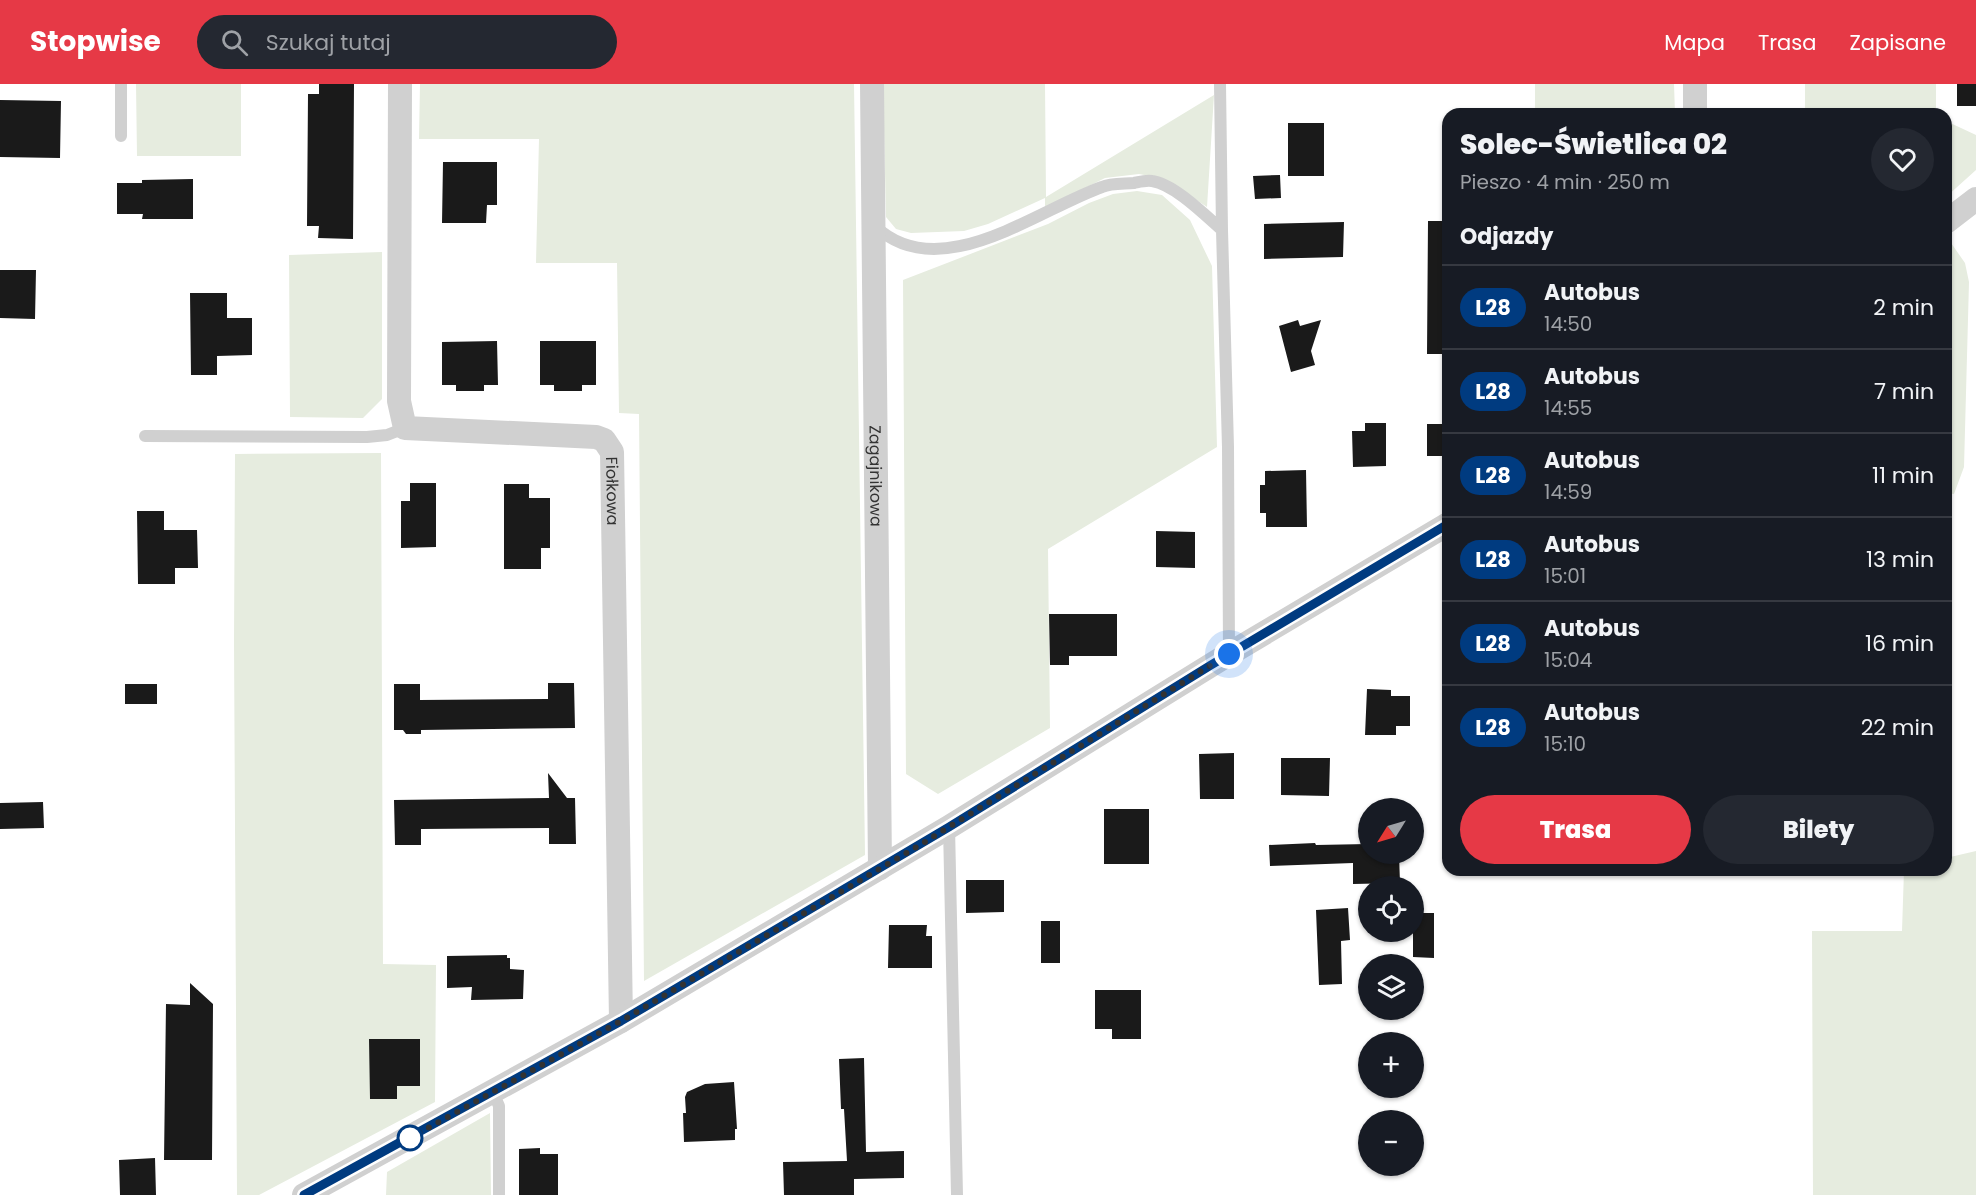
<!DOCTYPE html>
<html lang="pl">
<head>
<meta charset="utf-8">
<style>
  :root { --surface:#171b24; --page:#242831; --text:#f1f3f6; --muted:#9ea1a6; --line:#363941; --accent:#e63946 }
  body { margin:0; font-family:Poppins,sans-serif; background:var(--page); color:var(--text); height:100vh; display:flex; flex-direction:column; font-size:22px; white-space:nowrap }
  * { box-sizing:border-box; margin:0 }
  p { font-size:20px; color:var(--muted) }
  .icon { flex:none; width:33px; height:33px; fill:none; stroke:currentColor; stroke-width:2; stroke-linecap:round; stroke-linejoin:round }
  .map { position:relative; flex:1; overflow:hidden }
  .sheet { position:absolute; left:1442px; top:24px; width:510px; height:768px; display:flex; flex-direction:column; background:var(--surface); border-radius:18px; box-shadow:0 2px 4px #0004 }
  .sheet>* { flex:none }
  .badge { padding:0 12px; border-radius:20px; font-size:21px; line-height:39px }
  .needle { width:39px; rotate:233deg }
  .fabs { position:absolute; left:1358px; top:714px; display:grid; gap:12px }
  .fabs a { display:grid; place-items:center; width:66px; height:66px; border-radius:50%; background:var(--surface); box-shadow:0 2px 4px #0004; font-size:30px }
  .you { position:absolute; width:30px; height:30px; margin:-15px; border:4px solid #fff; border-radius:50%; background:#1a73e8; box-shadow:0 0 0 9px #1a73e833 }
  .map>.badge { position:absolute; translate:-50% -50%; box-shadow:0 0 0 3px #fff }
  h2 { padding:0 18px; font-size:22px; line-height:54px }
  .round { display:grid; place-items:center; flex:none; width:63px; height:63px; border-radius:32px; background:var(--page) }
  .summary { display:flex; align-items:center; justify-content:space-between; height:102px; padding:0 18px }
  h1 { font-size:28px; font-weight:800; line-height:45px }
  .primary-button { display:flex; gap:12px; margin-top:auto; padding:12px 18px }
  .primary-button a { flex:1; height:69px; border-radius:36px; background:var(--accent); color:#fff; font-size:24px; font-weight:800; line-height:69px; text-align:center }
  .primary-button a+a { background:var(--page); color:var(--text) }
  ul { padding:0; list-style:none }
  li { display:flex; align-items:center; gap:18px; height:84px; padding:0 18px; border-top:2px solid var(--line) }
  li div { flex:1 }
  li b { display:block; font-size:22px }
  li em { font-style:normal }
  li .badge { min-width:66px; font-weight:700; text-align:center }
  header { display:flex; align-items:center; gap:36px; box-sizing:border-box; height:84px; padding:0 30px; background:var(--accent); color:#fff }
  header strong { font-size:28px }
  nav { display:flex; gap:33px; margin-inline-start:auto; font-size:21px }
  .search { width:420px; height:54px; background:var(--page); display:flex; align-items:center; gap:15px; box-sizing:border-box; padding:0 21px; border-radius:33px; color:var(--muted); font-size:22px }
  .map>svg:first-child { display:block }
</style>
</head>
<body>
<header>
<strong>Stopwise</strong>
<div class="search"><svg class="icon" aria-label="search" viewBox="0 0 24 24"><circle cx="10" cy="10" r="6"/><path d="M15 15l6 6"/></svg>Szukaj tutaj</div>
<nav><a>Mapa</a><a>Trasa</a><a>Zapisane</a></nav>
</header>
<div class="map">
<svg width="1976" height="1111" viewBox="0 0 1976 1111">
  <rect width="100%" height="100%" fill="#fff"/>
  <!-- green -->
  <path fill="#e6ecdf" d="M136 0H241V72H137Z
    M420 0H854L865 771 644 897 639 330 619 329 617 179H536L539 55H419Z
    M883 0H1045L1046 113 1214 11 1207 123 1165 95 1139 90 1105 94 1045 124V114L988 140 964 147 911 149 896 145 886 133Z
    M1535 0H1674L1675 30H1535Z
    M1805 0H1936V30H1805Z
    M1946 37 1976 51V86L1946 113Z
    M1137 107 1162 111 1190 136 1212 182 1217 363 1048 465 1050 644 938 710 906 690 903 196 1048 140 1089 119 1113 110Z
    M1949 156 1965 179 1969 198 1964 383 1954 410 1946 409V159Z
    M382 168V315L363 334 290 333 289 171Z
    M381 369 383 880 436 881 435 1018 259 1111H237L234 557 235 370Z
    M1976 767V1111H1813L1812 847H1902L1904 786H1946V774Z
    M490 1029 491 1111H386L387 1088Z"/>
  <!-- building -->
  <path fill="#1a1a1a" d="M319 0H354L353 155 318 154 319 142H307L308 10H319Z
    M1957 0H1976V22H1957Z
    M0 16 61 17 60 74 0 73Z
    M1288 39H1324V92H1288Z
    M443 78H497V121H487L486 139H442Z
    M1280 91 1281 114 1255 115 1253 92Z
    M193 95V135H142L143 130H117V99H142V96Z
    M1428 137H1448V270H1427Z
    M1344 138 1343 173 1264 175V140Z
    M0 186H36L35 235 0 234Z
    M190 209H227V234H252V271L217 272V291H191Z
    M1298 236 1300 242 1321 236 1311 267 1315 281 1291 288 1279 242Z
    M497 257 498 301H484V307H456V301H442V258Z
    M540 257H596V301H582V307H554V301H540Z
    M1365 339H1386V382L1353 383 1352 347H1365Z
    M1427 340H1448V372H1427Z
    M1306 386 1307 443H1266V429H1260V401H1265V387Z
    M410 399H436V463L401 464V417H410Z
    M504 400H529V414H550V464H541V485H504Z
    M137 427H164V446H197L198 484H175V500H138Z
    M1156 447 1195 448V484L1156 483Z
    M1049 530H1117V572H1069V581H1050Z
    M548 599H574L575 644 421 646V650H406L403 646H394V600H420V616L548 615Z
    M125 600H157V620H125Z
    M1367 605 1391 606V612H1410V642H1396V651H1365Z
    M1234 669V715H1200L1199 670Z
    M1281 674H1330L1329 712 1281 711Z
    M548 689 567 714H575L576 760H549V744L421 745V761H395L394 716 549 714Z
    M43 718 44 744 0 745V719Z
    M1104 725H1149V780H1104Z
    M1315 759 1316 761 1368 760V770H1399L1400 799 1353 800V779L1270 782 1269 761Z
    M966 796H1004V828L966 829Z
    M1348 824 1350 856 1341 857 1342 900 1319 901 1316 826Z
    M1413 829H1434V874L1413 873Z
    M1041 837H1060V879H1041Z
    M889 841H927L926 852H932V884H888Z
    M507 871V874H510V885L524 886 523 915 471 916 472 903 447 904V872Z
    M190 899 213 920 212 1076H164L166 920 190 921Z
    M1095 906H1141V955H1112V945H1095Z
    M369 955H420V1002H397V1015H370Z
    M864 974 866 1068 904 1067V1094L854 1095V1111H784L783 1078 847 1077 844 1025H841L839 975Z
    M734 998 737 1045H735V1056L684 1058 683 1029H686L685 1013 687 1008 705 1000Z
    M540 1064V1070H558V1111H519V1065Z
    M155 1074 156 1111H120L119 1076Z"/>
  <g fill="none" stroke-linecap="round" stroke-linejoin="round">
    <!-- lane -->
    <path stroke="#d0d0d0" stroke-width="12" d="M121 0V52
      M1220 0 1222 146 1228 363 1229 570
      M875 142C939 203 1037 126 1102 103 1111 99 1124 100 1134 99 1139 98 1146 96 1152 97 1174 100 1205 131 1222 146
      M145 352 367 353 387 351 405 344
      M949 743 957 1111
      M493 1008 499 1022V1111"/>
    <!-- street -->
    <g stroke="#d0d0d0" stroke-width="24">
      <path id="s1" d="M400 0 399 317 405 344 596 353 604 356 612 368 621 937"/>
      <path id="s2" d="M872 0 880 784"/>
      <path d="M1695 30V0"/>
      <path d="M1946 138 1976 115"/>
      <path d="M304 1111 621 937 949 743 1229 570 1448 440"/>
    </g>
  </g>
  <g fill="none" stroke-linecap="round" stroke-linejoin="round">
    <!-- line casing -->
    <g stroke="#fff" stroke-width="14">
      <path id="line" d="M304 1111 621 937 949 743 1211 581 1448 440"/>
    </g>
    <!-- line -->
    <use href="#line" stroke="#003b80" stroke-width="9"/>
    <!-- walk -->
    <path stroke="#333" stroke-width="6" stroke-dasharray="0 10.8" d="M410 1054 621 937 915 764 1229 570"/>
  </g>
  <!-- markers -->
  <circle fill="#fff" stroke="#003b80" stroke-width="3" cx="410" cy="1054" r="12"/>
  <g text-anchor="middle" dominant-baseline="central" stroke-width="6" stroke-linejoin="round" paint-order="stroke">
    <!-- street labels -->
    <g font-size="16" fill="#333" stroke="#fff">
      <text stroke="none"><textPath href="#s2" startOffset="392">Zagajnikowa</textPath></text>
      <text stroke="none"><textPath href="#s1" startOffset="598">Fiołkowa</textPath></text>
    </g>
  </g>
</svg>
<div class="fabs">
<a><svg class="needle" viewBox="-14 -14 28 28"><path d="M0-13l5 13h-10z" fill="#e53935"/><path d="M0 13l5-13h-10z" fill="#9ea1a6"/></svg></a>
<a><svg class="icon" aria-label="locate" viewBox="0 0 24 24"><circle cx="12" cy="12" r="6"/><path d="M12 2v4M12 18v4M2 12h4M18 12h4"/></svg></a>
<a><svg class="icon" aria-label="layers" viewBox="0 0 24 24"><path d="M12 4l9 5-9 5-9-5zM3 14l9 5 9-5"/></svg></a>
<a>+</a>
<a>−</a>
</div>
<div class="you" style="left:1229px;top:570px"></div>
<section class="sheet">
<div class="summary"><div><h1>Solec-Świetlica 02</h1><p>Pieszo · 4 min · 250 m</p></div><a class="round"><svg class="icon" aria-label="heart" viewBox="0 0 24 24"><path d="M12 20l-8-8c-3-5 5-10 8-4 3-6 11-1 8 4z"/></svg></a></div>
<h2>Odjazdy</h2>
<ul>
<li><span class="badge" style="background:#003b80;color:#fff">L28</span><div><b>Autobus</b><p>14:50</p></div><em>2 min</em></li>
<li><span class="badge" style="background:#003b80;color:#fff">L28</span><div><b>Autobus</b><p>14:55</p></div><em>7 min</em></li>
<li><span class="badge" style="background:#003b80;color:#fff">L28</span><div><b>Autobus</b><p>14:59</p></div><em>11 min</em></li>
<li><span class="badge" style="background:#003b80;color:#fff">L28</span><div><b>Autobus</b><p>15:01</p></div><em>13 min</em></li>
<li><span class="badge" style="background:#003b80;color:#fff">L28</span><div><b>Autobus</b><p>15:04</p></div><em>16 min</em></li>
<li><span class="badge" style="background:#003b80;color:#fff">L28</span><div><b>Autobus</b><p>15:10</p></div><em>22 min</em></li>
</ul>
<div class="primary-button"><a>Trasa</a><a>Bilety</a></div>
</section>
</div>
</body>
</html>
